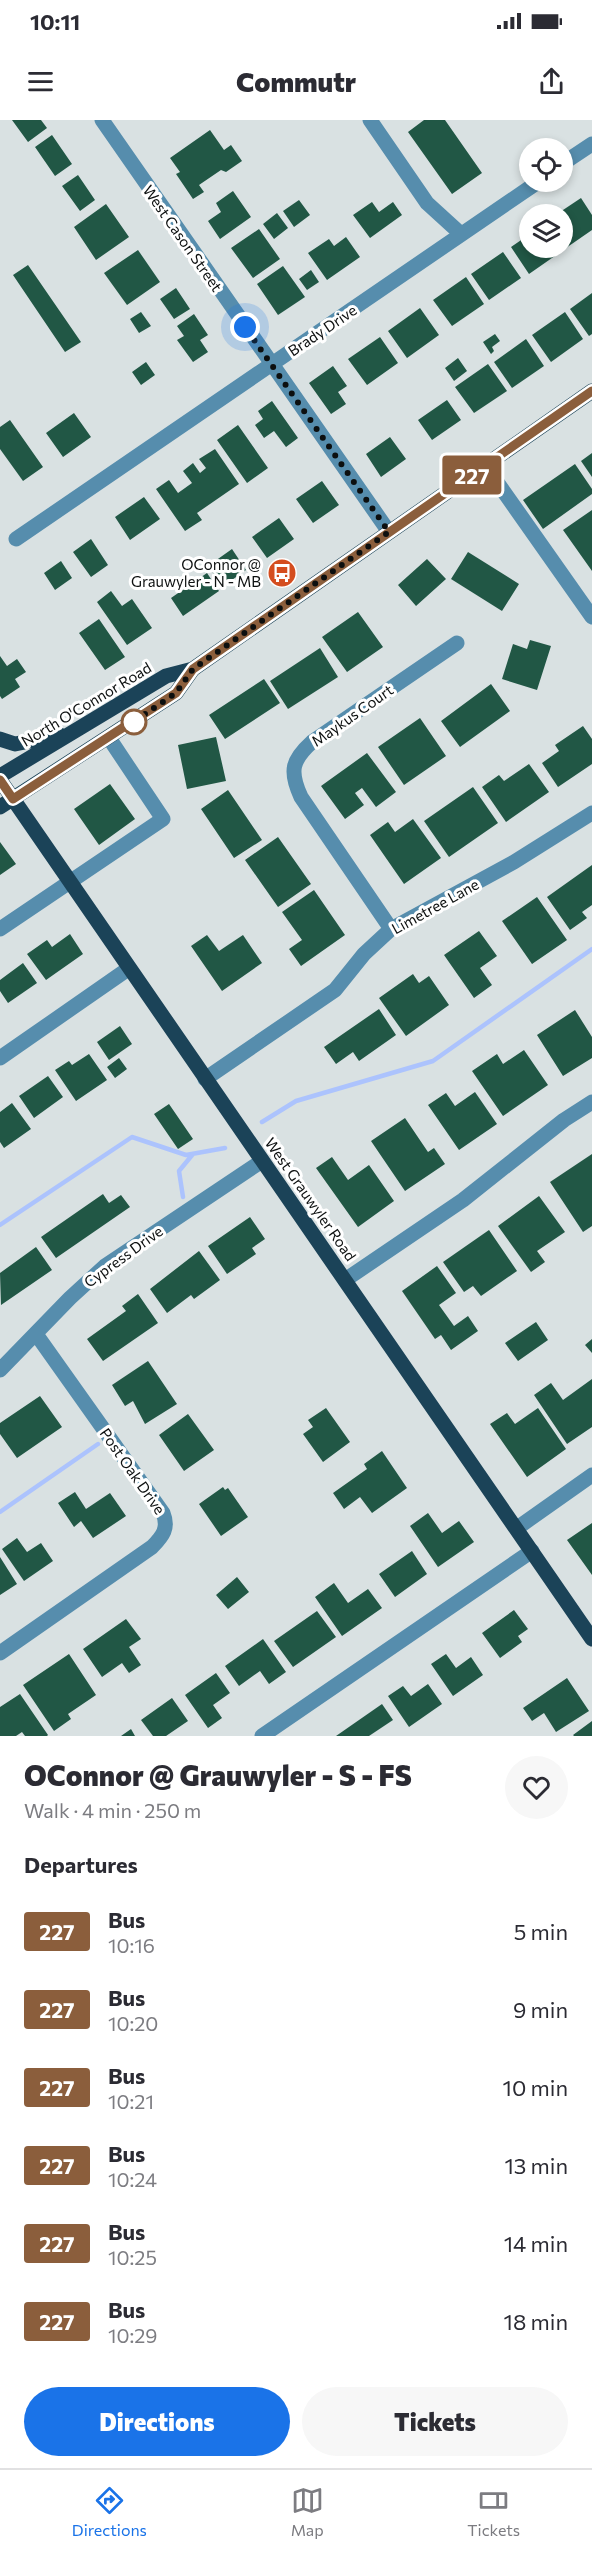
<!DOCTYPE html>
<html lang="en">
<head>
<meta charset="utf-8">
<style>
  :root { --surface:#fff; --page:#f7f7f7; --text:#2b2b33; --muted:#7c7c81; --line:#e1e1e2; --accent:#1a73e8 }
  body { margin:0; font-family:Commissioner,sans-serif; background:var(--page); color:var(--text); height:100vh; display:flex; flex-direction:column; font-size:22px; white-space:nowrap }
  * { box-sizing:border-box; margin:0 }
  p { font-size:20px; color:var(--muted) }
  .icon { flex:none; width:33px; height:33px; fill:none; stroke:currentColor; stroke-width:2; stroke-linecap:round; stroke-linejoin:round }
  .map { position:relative; height:1616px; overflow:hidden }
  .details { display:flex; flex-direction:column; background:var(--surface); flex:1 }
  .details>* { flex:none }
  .badge { padding:0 12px; border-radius:4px; font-size:21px; line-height:39px }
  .tools { position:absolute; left:519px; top:18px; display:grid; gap:12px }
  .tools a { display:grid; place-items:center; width:54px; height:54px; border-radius:50%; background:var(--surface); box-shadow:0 3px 9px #0003; font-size:30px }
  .you { position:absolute; width:30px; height:30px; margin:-15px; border:4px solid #fff; border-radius:50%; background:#1a73e8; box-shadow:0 0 0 9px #1a73e833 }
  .map>.badge { position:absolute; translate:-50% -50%; box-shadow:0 0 0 3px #fff }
  h2 { padding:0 24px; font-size:22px; line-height:54px }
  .round { display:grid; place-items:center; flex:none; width:63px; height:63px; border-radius:32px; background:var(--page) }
  .headline { display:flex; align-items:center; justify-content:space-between; height:102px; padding:0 24px }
  h1 { font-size:28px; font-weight:800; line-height:45px }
  .button { display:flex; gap:12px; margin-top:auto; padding:12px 24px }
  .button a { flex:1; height:69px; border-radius:36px; background:var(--accent); color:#fff; font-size:24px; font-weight:800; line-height:69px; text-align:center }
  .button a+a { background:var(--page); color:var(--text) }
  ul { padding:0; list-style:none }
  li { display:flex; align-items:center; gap:18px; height:78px; padding:0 24px }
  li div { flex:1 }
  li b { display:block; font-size:22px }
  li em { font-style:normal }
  li .badge { min-width:66px; font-weight:700; text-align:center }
  .status { display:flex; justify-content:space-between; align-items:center; height:42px; padding:0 30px; background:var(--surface); direction:ltr }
  .status svg { height:16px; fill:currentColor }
  header { display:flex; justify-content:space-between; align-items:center; height:78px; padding:0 24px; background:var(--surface); font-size:27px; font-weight:800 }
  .tab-bar { display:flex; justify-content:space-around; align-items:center; height:84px; border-top:2px solid var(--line); background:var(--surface); font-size:16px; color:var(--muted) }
  .tab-bar a { display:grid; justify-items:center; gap:3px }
  .tab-bar .selected { color:var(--accent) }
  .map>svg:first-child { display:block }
</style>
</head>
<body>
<div class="status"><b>10:11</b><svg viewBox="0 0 49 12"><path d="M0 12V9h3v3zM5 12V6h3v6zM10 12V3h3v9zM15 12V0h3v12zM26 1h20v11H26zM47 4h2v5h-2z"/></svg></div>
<header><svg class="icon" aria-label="menu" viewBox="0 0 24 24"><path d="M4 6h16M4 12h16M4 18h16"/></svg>Commutr<svg class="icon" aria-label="share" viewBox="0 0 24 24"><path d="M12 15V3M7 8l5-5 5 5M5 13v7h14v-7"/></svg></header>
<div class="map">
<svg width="592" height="1616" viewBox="0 0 592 1616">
  <rect width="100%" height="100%" fill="#d9e1e2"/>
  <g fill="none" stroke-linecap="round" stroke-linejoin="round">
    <!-- stream -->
    <path stroke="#acc3fd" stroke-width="4.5" d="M262 1002 296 981 433 941 592 829
      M183 1077 179 1051 193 1034
      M0 1105 132 1017 186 1035 225 1028
      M0 1392 98 1324"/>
  </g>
  <!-- building -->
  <path fill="#215745" d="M12 0H41L47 8 28 22Z
    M424 0H445L482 53 452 74 408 12Z
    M210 10 224 30 231 25 242 41 226 52 221 50 199 65 204 72 193 79 176 54 180 52 170 38Z
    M52 15 72 44 55 56 35 27Z
    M78 55 95 80 80 91 62 66Z
    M233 71 251 97 220 119 208 101 221 92 216 83Z
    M581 78 592 95V110L566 128 562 123V94H557Z
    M299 80 310 95 294 107 283 91Z
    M372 82 379 92 393 82 402 95 370 118 353 95Z
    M106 84 129 117 96 140 74 107Z
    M277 93 288 108 274 119 263 104Z
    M259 109 280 139 253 158 231 128Z
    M530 114V128H559L562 131 529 154 511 127Z
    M346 117 360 137 327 160 308 133 329 119 334 126Z
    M138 130 160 162 127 185 104 153Z
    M503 132 521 158 489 180 471 154Z
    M28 145 81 222 65 232 13 155Z
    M283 146 305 177 278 195 257 164Z
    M311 150 319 162 307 170 299 159Z
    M466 157 484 184 452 206 433 180Z
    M176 168 190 189 174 199 160 179Z
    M592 173V214L589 216 570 189Z
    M420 188 439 215 407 238 388 211Z
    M141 192 151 206 139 213 130 199Z
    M565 192 583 219 551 242 532 215Z
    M194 194 208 215 200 220 208 232 193 242 177 220 184 216 177 206Z
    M495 214 500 221 492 227 494 231 491 234 483 222Z
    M380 217 398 243 367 265 348 239Z
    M526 219 544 246 512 268 494 242Z
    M458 238 467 251 454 261 445 248Z
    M146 242 155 255 141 265 132 252Z
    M488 244 507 271 474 293 455 267Z
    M333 246 347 266 338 272 346 284 331 294 309 263Z
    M447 280 461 300 432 320 418 300Z
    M272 281 298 318 286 327 274 311 264 318 255 305 263 299 258 291Z
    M74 293 91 317 63 337 46 313Z
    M10 300 43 347 23 361 0 329V307Z
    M238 305 268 348 247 363 217 320Z
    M390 317 406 339 381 357 366 334Z
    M215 329 239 364 197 393 202 400 185 411 156 369 169 360 178 373 192 363 183 351 193 343 200 353 206 348 199 339Z
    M592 333V357L581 341Z
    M575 344 592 369V374L543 409 523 380Z
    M322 361 339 385 313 403 296 379Z
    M144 377 160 399 130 420 115 397Z
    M592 390V451L563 410Z
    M279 398 294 419 267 438 252 417Z
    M91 419 108 445 91 457 73 432Z
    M232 429 246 450 222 467 208 446Z
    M468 432 519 464 502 491 451 459Z
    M427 439 446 459 416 486 398 465Z
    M61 441 72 458 55 470 44 453Z
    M207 453 219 471 183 496 171 478Z
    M111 471 122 486 132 479 152 508 127 525 97 482Z
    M358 492 383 527 347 552 322 517Z
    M99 499 125 537 105 550 79 513Z
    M530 520 551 526 537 570 502 559 513 524 527 529Z
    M320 528 338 557 288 589 270 561Z
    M0 536 7 546 17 539 26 552 15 559 20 567 2 579 0 576Z
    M264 559 280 583 225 619 209 595Z
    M491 564 510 591 460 627 441 601Z
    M420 598 446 636 404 665 378 627Z
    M583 606 592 619V644L558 667 542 643 559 631 555 625Z
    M216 617 226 661 187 669 178 625Z
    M367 633 396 672 376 687 362 668 355 673 364 685 345 699 321 666Z
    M529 644 549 672 506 702 482 667 499 655 504 661Z
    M110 664 135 699 99 725 74 689Z
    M473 667 498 703 449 737 424 701Z
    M228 670 262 720 234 738 201 689Z
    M413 699 441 738 404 764 370 715 388 702 395 712Z
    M278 717 311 764 278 787 245 740Z
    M0 722 16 744 0 755Z
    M592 745V785L582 792 587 798 570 810 547 777Z
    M314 770 345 815 301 846 289 829 302 820 282 792Z
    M537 777 567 820 532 844 502 801Z
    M479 811 497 836 480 848 492 865 474 878 444 835Z
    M70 814 83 834 46 860 27 834 47 820 52 827Z
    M207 815 219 831 243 815 262 843 222 871 191 826Z
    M23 843 37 863 8 883 0 871V860Z
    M413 854 419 863 429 856 449 885 406 916 379 878Z
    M379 889 396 915 359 941 353 932 336 944 324 927Z
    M575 890 592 917V938L563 956 537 915Z
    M120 906 132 924 109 940 97 922Z
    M524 930 548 965 503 996 472 951 497 934 503 944Z
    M89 934 107 960 76 981 55 950 69 941 72 945Z
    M119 938 127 949 115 958 107 947Z
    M48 956 63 977 34 998 19 976Z
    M475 972 497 1004 459 1030 428 985 446 973 455 986Z
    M12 983 31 1009 4 1028 0 1022V992Z
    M169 984 193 1019 178 1029 154 994Z
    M405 998 428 1032 434 1028 445 1044 405 1071 371 1021Z
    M592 1034V1106L583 1112 550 1062Z
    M332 1037 348 1060 369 1045 394 1081 358 1107 316 1048Z
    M103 1074 109 1083 121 1075 130 1087 56 1138 41 1117Z
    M539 1076 565 1112 537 1131 545 1142 531 1152 498 1106Z
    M250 1097 265 1119 252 1128 256 1134 227 1154 208 1126Z
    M489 1110 517 1151 481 1176 473 1166 464 1172 443 1142Z
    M36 1127 52 1150 1 1185 0 1153Z
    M199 1131 220 1160 194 1179 191 1175 167 1193 150 1169Z
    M437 1146 456 1173 439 1185 454 1206 468 1196 478 1211 451 1230 441 1215 435 1219 402 1171Z
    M138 1174 158 1203 103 1241 87 1219 126 1191 122 1186Z
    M536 1202 548 1220 518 1241 505 1223Z
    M592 1219V1233L585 1225Z
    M148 1241 177 1284 145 1304 133 1281 125 1286 112 1265Z
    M592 1259V1307L567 1324 534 1275 551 1263 563 1280Z
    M40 1276 62 1307 17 1338 0 1314V1303Z
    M326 1288 350 1322 323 1342 303 1314 313 1307 308 1300Z
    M538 1288 566 1329 527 1357 490 1304 507 1293 515 1304Z
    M188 1294 214 1330 184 1351 159 1315Z
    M382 1331 407 1368 372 1393 360 1377 344 1389 333 1373 367 1349 364 1344Z
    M223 1367 225 1370 228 1368 248 1397 221 1416 199 1384Z
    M75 1372 86 1389 110 1373 126 1396 93 1418 81 1401 74 1407 58 1383Z
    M428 1393 442 1413 459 1401 474 1422 438 1447 410 1406Z
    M592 1403V1455L567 1420Z
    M17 1418 27 1432 41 1423 53 1441 24 1461 2 1429Z
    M412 1431 427 1454 395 1477 379 1454Z
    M0 1437 17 1464 0 1475Z
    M237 1457 249 1472 228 1489 216 1475Z
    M334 1463 348 1483 368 1469 382 1488 342 1516 315 1477Z
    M514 1490 528 1509 518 1516 522 1522 500 1538 482 1513Z
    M317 1491 336 1517 293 1547 274 1521Z
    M126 1499 141 1519 129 1527 141 1545 129 1553 122 1543 102 1557 83 1529Z
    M263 1519 286 1552 269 1564 260 1551 239 1566 225 1546Z
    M69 1534 96 1575 68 1594 71 1599 54 1611 23 1565Z
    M446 1534 456 1548 471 1537 483 1555 453 1576 431 1544Z
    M216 1553 230 1573 213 1585 222 1598 208 1608 185 1575Z
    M567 1558 589 1591 556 1612 544 1593 532 1601 523 1588Z
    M428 1564 442 1584 409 1607 388 1576 403 1566 411 1576Z
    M20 1574 48 1615 47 1616H25L22 1612 16 1616H0V1587Z
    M172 1578 188 1601 166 1616H153L141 1600Z
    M382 1584 393 1600 369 1616H336Z
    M592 1601V1616H574L573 1615Z
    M131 1609 135 1616H121Z"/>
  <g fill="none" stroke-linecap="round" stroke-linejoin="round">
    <!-- minor -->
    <path stroke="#568dad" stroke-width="15" d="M102 0 389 412
      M370 0 427 83 461 114
      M562 44 592 24
      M485 345 592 497
      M16 419 538 62
      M0 809 163 699 109 618
      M391 809 301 677C289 651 292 640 312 622L457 523
      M0 938 128 849
      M205 959 335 870 364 834 391 809 514 742 592 693
      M345 1160 463 1080 564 1000 592 982
      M0 1250 70 1178 105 1146 262 1041
      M517 1408 592 1355
      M0 1533 152 1427C163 1416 169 1408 163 1393L36 1214
      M262 1616 532 1431"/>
    <!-- major -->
    <path stroke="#1b4358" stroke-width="15" d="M0 619 15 624 60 615
      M0 656 166 556 193 549 592 271
      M0 660 592 1519
      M0 687 176 573 193 549"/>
  </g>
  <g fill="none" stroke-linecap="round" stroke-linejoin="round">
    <!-- line casing -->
    <g stroke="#fff" stroke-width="14">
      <path id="line" d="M0 660 13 679 176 573 193 549 592 271"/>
    </g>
    <!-- line -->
    <use href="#line" stroke="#8b5e3c" stroke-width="9"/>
    <!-- walk -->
    <path stroke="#0c0f0f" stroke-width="6" stroke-dasharray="0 10.8" d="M134 602 126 607 176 573 193 549 389 412 245 207"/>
  </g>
  <!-- icons -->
  <defs>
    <g id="bus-disc" transform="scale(1.5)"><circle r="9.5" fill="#d44d1f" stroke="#fff"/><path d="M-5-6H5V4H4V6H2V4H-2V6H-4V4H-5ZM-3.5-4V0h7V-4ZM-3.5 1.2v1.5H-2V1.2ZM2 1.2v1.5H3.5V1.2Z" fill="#fff"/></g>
  </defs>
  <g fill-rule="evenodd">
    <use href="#bus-disc" x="282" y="453"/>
  </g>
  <!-- markers -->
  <circle fill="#fff" stroke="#8b5e3c" stroke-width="3" cx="134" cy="602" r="12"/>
  <g text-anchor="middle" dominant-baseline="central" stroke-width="6" stroke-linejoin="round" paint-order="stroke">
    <!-- street labels -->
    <g font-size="15" fill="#0c0f0f" stroke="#fff">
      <text transform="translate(183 118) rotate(55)">West Cason Street</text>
      <text transform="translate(322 210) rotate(-34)">Brady Drive</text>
      <text transform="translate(86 584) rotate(-31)">North O'Connor Road</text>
      <text transform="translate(352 595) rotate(-35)">Maykus Court</text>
      <text transform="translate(435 786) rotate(-29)">Limetree Lane</text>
      <text transform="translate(311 1079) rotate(55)">West Grauwyler Road</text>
      <text transform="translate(123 1136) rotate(-36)">Cypress Drive</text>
      <text transform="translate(133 1351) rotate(55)">Post Oak Drive</text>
    </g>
    <!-- poi labels -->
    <g font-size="15" fill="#0c0f0f" stroke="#fff" text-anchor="end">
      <text x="261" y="444">OConnor @<tspan x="261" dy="17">Grauwyler - N - MB</tspan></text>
    </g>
  </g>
</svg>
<div class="tools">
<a><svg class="icon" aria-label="locate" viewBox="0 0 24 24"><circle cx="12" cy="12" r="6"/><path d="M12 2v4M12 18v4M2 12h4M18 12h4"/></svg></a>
<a><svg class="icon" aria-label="layers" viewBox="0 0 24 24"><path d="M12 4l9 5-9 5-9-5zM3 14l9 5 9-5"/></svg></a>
</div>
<div class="you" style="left:245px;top:207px"></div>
<b class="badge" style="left:472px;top:355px;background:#8b5e3c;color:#fff">227</b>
</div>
<section class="details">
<div class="headline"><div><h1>OConnor @ Grauwyler - S - FS</h1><p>Walk · 4 min · 250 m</p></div><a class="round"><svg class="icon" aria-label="heart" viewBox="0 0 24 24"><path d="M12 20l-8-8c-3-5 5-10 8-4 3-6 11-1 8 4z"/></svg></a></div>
<h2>Departures</h2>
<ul>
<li><span class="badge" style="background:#8b5e3c;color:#fff">227</span><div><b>Bus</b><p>10:16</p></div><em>5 min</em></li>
<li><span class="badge" style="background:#8b5e3c;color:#fff">227</span><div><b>Bus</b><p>10:20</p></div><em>9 min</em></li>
<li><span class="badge" style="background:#8b5e3c;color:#fff">227</span><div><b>Bus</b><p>10:21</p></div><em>10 min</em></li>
<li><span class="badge" style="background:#8b5e3c;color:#fff">227</span><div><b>Bus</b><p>10:24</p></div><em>13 min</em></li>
<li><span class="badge" style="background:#8b5e3c;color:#fff">227</span><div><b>Bus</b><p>10:25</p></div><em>14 min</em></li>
<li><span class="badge" style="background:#8b5e3c;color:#fff">227</span><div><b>Bus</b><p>10:29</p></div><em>18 min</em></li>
</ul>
<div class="button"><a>Directions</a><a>Tickets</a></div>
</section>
<nav class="tab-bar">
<a class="selected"><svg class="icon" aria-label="directions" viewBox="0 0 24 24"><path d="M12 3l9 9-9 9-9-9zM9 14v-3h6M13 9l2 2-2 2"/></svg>Directions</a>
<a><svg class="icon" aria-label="map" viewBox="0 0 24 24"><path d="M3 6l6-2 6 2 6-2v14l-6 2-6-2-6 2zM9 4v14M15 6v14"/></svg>Map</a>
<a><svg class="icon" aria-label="tickets" viewBox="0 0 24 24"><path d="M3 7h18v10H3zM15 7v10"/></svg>Tickets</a>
</nav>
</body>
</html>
